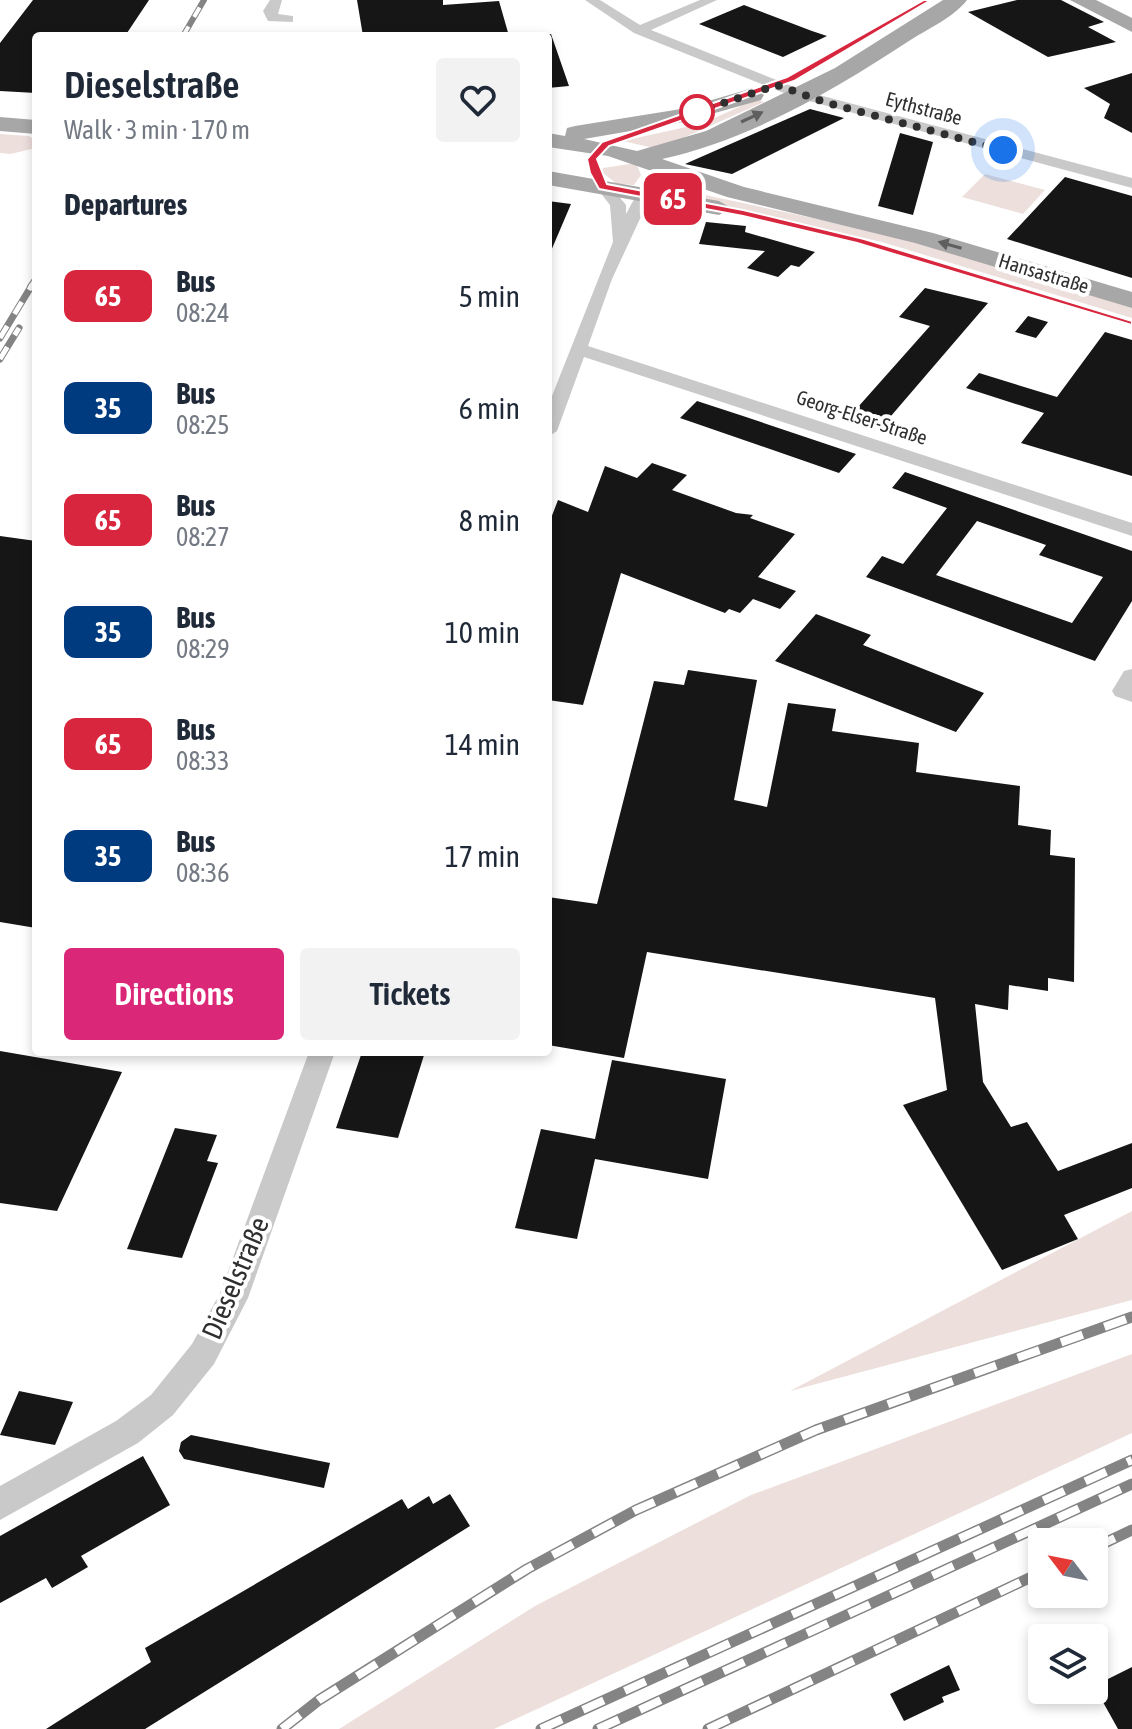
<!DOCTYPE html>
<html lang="en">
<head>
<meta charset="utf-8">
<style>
  :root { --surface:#fff; --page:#f2f2f3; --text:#1f2937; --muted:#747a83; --accent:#db2777 }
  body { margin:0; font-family:"Asap Condensed",sans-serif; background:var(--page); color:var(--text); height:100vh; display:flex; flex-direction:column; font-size:30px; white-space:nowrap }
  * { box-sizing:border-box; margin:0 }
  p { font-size:26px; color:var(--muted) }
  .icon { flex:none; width:44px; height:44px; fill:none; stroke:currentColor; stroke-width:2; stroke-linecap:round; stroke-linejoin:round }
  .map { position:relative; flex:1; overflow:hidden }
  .drawer { position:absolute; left:32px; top:32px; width:520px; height:1024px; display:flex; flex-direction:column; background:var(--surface); border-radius:8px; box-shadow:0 4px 12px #0003 }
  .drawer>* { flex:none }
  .badge { padding:0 16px; border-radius:12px; font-size:28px; line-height:52px }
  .needle { width:52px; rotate:302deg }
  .buttons { position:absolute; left:1028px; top:1528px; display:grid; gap:16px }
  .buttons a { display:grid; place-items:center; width:80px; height:80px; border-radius:8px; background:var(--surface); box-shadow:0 4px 12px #0003; font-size:40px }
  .you { position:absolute; width:40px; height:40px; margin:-20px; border:6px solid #fff; border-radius:50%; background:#1a73e8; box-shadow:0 0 0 12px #1a73e833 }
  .map>.badge { position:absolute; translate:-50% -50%; box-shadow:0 0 0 4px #fff }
  h2 { padding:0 32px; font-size:30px; line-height:72px }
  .round { display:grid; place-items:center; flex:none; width:84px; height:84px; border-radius:8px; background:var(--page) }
  .summary { display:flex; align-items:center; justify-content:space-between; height:136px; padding:0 32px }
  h1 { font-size:38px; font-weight:600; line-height:60px }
  .button { display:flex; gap:16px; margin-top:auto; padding:16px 32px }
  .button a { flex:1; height:92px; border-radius:8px; background:var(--accent); color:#fff; font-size:32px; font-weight:600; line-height:92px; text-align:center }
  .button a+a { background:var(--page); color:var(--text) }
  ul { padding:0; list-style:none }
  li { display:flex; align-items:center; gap:24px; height:112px; padding:0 32px }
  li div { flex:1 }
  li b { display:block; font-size:30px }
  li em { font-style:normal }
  li .badge { min-width:88px; font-weight:700; text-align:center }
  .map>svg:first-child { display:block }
</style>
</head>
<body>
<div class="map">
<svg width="1132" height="1729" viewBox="0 0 1132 1729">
  <rect width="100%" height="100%" fill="#fff"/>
  <!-- green -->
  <path fill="#eddfdb" d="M756 99 764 102 658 149 623 141 704 123Z
    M0 134 29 136 36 141V148L10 154 0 153Z
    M636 163 641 175 634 185 617 184 603 173V168Z
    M985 174 1045 190 1023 214 962 197Z
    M677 189 883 233 1132 306V318L882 242 674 195Z
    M1132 1211V1300L790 1391Z
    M1132 1354V1433L494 1729H339L535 1606 751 1495Z"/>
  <!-- building -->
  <path fill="#161616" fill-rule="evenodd" d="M33 0H149L125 36H36V93L0 91V43Z
    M357 0H443V5L499 1 509 36H363Z
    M1017 0H1061L1104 22 1088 27 1116 42 1048 57 968 12Z
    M744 5 812 31 827 36 783 57 699 24Z
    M548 34H551L569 86 548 88Z
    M1132 73V133L1104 118 1110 104 1084 88Z
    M810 109 844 118 732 174 685 164Z
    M900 133 933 142 913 215 878 206Z
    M1065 177 1132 196V278L1007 239Z
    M548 201 571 204 548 258Z
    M706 222 746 226 745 232 815 252 799 267 791 265 778 277 747 268 765 251 699 244Z
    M925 288 988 303 885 423 850 416 930 326 899 317Z
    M1028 316 1048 322 1036 338 1015 332Z
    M1105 332 1132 340V476L1021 443 1044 413 966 388 979 373 1057 397Z
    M697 401 746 417 856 454 839 473 680 418Z
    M652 463 687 475 672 490 736 513 753 515 750 518 795 534 758 577 796 591 780 609 753 599 740 613 729 609 725 613 621 573 583 705 548 700V526L558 500 588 512 605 466 637 478Z
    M905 472 1132 551V601L1095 661 866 577 882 556 903 564 947 508 892 488ZM977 521 1046 545 1039 555 1103 577 1072 623 936 575Z
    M0 536 36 541V928L0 922Z
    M816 614 871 635 863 645 984 693 956 732 775 661Z
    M688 670 757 680 734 800 767 807 788 703 836 709 832 731 919 743 916 772 1020 786 1018 825 1051 830 1050 855 1075 858 1074 982 1048 978V991L1009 985 1008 1010 975 1004 983 1082 1011 1127 1027 1122 1058 1171 1132 1143V1188L1064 1215 1078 1239 1002 1270 903 1105 947 1090 935 998 647 952 624 1058 548 1045V897L597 904 654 681 684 685Z
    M0 1051 122 1072 57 1211 0 1203Z
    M362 1052H425L398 1138 336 1128Z
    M612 1060 726 1079 708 1179 595 1159 577 1239 515 1228 541 1129 595 1139Z
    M175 1128 217 1135 207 1161 218 1163 182 1258 127 1249Z
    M19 1391 73 1402 55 1445 0 1435Z
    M191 1435 330 1463 324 1488 184 1459 179 1451 181 1442Z
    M143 1456 170 1505 81 1556 88 1567 52 1588 46 1578 0 1603V1536Z
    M450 1494 470 1526 145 1729H46L151 1662 145 1648 402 1499 408 1509 429 1496 433 1504Z
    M949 1665 960 1690 942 1697 944 1702 904 1721 890 1694Z
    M1132 1667V1729H1118L1094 1686Z"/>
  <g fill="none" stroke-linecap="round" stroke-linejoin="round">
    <!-- street -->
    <path fill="#c9c9c9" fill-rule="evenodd" d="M270 0H282L278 14 293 16V22L268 21 263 11Z
      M585 0H600L640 25 700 0H717L651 30 804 91 1132 178V188L794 97 634 33Z
      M598 183H608L626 205V214L639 190 652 193 612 279 588 346 1132 523V536L584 357 557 431 548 437V406L613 242 610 205 595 186Z
      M1132 669V702L1115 696 1112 691 1124 671Z
      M309 1052H335L248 1298 214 1364 173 1415 138 1443 0 1520V1486L116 1421 151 1395 192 1344 220 1293Z"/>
    <!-- primary -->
    <path fill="#a7a7a7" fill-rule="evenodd" d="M943 0H967C955 16 930 28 912 39 836 89 752 139 662 159L744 187 933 233 1132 292V308L915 243 727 197 608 156 548 147V133L565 136 567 128 575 126 681 109 753 88 764 95 761 100 683 122 584 139 637 151 706 131 835 68Z
      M1070 0H1096L1132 18V32Z
      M0 117 36 120V134L0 131Z
      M548 171 719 201 731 208 719 215 548 185Z"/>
    <!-- rail-far2 casing -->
    <g stroke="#848484" stroke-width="6">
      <path id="rail-far2" d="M183 36 204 0
        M30 287 36 278"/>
    </g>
    <!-- rail-far1 casing -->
    <g stroke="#848484" stroke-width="7">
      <path id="rail-far1" d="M0 338 32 285
        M0 359 19 328"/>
    </g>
    <!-- rail casing -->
    <g stroke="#848484" stroke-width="11">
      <path id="rail" d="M1094 1548 1132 1530
        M282 1729 319 1700 527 1569 636 1510 816 1430 1132 1317
        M541 1729 1132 1460
        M598 1729 1132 1484
        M708 1729 1042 1572"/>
    </g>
    <!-- rail-far2 -->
    <use href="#rail-far2" stroke="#fff" stroke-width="4" stroke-dasharray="11" stroke-linecap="butt"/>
    <!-- rail-far1 -->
    <use href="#rail-far1" stroke="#fff" stroke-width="5" stroke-dasharray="14" stroke-linecap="butt"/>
    <!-- rail -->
    <use href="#rail" stroke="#fff" stroke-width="8" stroke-dasharray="23" stroke-linecap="butt"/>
  </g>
  <!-- one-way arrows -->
  <defs><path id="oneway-solid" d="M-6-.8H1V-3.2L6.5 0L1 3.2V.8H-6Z" transform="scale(2)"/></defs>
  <g fill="#5f5f5f">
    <use href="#oneway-solid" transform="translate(752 117) rotate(-25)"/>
    <use href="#oneway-solid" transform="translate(950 245) rotate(-164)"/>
  </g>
  <!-- line -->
  <path fill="#d7263d" stroke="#fff" stroke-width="2" d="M924 0H931L794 81 609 146 597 159 607 184 743 210 864 239 1132 321V325L857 243 743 216 599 189 590 173 587 159 602 142 787 77Z"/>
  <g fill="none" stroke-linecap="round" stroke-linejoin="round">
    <!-- walk -->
    <path stroke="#2f2f2f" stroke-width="8" stroke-dasharray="0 14.4" d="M697 112 777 85 824 102 1003 150"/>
  </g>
  <!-- markers -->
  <circle fill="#fff" stroke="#d7263d" stroke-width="4" cx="697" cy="112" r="16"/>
  <g text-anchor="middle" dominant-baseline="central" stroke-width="8" stroke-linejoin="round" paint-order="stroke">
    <!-- far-street labels -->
    <g font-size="20" fill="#2f2f2f" stroke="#fff">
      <text transform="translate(924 108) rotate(15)">Eythstraße</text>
      <text transform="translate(1044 273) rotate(17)">Hansastraße</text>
      <text transform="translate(862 417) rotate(18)">Georg-Elser-Straße</text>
    </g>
    <!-- near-street labels -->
    <g font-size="28" fill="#2f2f2f" stroke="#fff">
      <text transform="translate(235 1278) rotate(-67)">Dieselstraße</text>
    </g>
  </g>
</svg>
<div class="buttons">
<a><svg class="needle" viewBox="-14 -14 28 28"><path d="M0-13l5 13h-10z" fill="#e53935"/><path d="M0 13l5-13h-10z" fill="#747a83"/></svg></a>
<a><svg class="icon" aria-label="layers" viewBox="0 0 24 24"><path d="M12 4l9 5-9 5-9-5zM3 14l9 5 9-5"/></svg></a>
</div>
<div class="you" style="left:1003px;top:150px"></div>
<b class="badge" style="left:673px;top:199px;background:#d7263d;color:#fff">65</b>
<section class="drawer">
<div class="summary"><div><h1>Dieselstraße</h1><p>Walk · 3 min · 170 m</p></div><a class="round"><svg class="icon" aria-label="heart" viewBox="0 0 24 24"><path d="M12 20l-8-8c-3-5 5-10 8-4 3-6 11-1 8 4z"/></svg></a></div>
<h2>Departures</h2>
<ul>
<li><span class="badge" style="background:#d7263d;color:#fff">65</span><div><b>Bus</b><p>08:24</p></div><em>5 min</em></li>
<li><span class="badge" style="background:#003b80;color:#fff">35</span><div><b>Bus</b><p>08:25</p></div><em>6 min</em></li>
<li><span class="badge" style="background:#d7263d;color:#fff">65</span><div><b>Bus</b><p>08:27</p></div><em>8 min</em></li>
<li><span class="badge" style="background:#003b80;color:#fff">35</span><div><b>Bus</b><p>08:29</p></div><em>10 min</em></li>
<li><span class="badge" style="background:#d7263d;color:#fff">65</span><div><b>Bus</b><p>08:33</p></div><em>14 min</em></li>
<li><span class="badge" style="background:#003b80;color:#fff">35</span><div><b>Bus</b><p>08:36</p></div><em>17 min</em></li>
</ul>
<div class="button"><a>Directions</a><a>Tickets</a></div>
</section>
</div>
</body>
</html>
